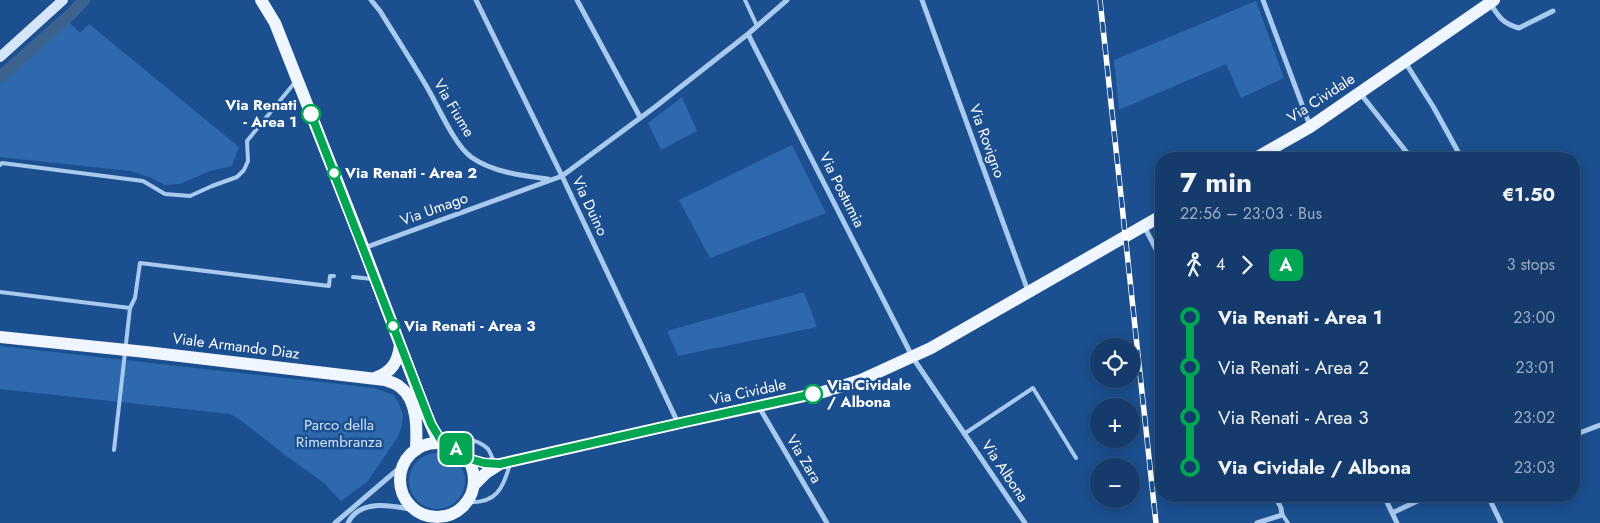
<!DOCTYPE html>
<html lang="en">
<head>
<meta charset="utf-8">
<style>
  :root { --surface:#143b6b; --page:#214673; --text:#f1f3f6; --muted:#9dadc1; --line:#33557e }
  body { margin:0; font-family:Jost,sans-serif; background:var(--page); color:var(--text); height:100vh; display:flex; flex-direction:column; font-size:19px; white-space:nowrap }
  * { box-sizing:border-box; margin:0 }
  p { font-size:16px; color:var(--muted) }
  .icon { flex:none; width:28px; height:28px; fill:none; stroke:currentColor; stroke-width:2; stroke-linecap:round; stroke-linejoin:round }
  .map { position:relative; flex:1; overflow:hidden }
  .details { position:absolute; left:1155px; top:152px; width:425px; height:350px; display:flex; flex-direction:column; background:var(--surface); border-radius:20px; box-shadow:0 2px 12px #0003,0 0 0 1px var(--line) }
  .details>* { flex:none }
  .badge { padding:0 10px; border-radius:8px; font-size:18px; line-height:32px }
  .tools { position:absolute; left:1090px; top:338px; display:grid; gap:10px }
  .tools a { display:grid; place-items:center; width:50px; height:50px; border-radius:50%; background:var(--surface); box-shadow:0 2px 12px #0003,0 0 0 1px var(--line); font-size:25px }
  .map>.badge { position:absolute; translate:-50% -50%; box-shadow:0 0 0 2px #fff }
  .legs { display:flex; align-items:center; gap:8px; height:55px; padding:0 25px; font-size:16px }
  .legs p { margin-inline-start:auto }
  .head { display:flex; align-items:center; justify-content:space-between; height:85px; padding:0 25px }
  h1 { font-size:28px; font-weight:700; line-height:38px }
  ul { padding:0 25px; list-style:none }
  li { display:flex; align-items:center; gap:18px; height:50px; font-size:19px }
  li i { display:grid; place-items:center; width:8px; height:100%; margin:0 6px; background:currentColor }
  li i::after { content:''; width:12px; height:12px; margin:-6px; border:4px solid; border-radius:50%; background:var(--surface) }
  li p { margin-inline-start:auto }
  li:first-child i { background:linear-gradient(#0000 50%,currentColor 0) }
  li:last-child i { background:linear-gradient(currentColor 50%,#0000 0) }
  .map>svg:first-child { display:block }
</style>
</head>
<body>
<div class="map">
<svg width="1600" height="523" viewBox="0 0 1600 523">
  <rect width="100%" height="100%" fill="#1b4f8f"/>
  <!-- green -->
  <path fill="#2e69ad" d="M1256 1 1284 78 1241 98 1226 64 1119 110 1114 60Z
    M69 22 80 33 89 24 239 147 232 166 210 171 180 184 164 185 152 178 130 171 0 157V82Z
    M682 97 697 131 661 150 648 123Z
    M792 145 826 213 710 258 679 200Z
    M804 292 817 327 678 356 667 331Z
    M0 346 374 388 394 395 399 404 403 415 402 426 398 437 367 482 341 501 324 483 289 458 239 419 230 414 0 389Z
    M409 481a28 28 0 1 1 56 0a28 28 0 1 1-56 0Z"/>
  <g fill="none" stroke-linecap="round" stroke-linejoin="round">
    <!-- canal -->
    <path stroke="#3c6290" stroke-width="12" d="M0 77 73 12 84 0"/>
    <!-- lane -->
    <path stroke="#a9c9ee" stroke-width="4" d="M745 0 757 26
      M0 165 2 163 143 181 165 194 190 196 212 186 237 177 244 170 248 161 247 141 296 81
      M353 277 373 279
      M0 292 130 308 114 450
      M130 308 135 298 140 263 329 286 330 276H334
      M964 434 1033 388 1076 458
      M445 442C458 435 478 439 488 449 491 454 493 459 495 464
      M467 502C496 504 503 489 510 464
      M1282 514 1288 523"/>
    <!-- street -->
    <path stroke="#a9c9ee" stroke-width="5" d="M371 0 380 11C396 37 413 63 428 89 439 108 454 144 471 157 492 172 523 176 548 179
      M476 0 562 176 678 423
      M577 0 640 117
      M922 0 1028 291
      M1263 0 1310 126
      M1490 3C1499 17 1502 23 1519 28L1553 11
      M748 34 913 358 1025 523
      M1405 62 1434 108 1462 159
      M1360 93 1412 159
      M1144 226 1161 259
      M364 248 562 176 655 107 748 34 787 0
      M759 407 827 523
      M1574 435 1600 425
      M1384 496 1397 523
      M1488 496 1501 523
      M1392 513 1428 496
      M335 523 403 465
      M348 523C360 498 393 506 415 510
      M1257 523 1282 515 1281 508 1275 496"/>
    <!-- secondary -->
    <path stroke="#d6e6fa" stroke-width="10" d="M0 57 63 0"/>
    <!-- primary -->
    <path stroke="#f0f6ff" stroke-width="12" d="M261 0 275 23 359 236 427 416 435 434 443 444
      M1254 159 1310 127 1494 0
      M0 337 146 352 385 380C390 382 396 383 400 387 418 400 417 430 416 450
      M375 378C392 372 398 362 400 345
      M400 480a37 37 0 1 1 74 0a37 37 0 1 1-74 0Z
      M474 485 486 473 500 464 685 422 823 392 861 380 931 348 1161 216"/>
    <!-- rail casing -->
    <g stroke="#fff" stroke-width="5.5">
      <path id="rail" d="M1100 0 1156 523"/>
    </g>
    <!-- rail -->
    <use href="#rail" stroke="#1b4f8f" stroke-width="4" stroke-dasharray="11" stroke-linecap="butt"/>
  </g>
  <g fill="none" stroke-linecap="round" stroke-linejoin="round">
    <!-- line-1 casing -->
    <g stroke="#fff" stroke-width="11">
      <path id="line-1" d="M311 114 431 424 443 444 452 447 460 452 466 458 484 463 500 464 685 422 813 394"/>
    </g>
    <!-- line-1 -->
    <use href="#line-1" stroke="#00a651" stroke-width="8"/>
  </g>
  <!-- markers -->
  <g fill="#fff" stroke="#00a651" stroke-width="2.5">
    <circle cx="311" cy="114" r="9"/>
    <circle cx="334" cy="173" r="6"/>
    <circle cx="393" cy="326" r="6"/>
    <circle cx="813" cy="394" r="9"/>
  </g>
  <g text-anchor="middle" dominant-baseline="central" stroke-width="5" stroke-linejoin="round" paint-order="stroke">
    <!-- street labels -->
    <g font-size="15" fill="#fff" stroke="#1b4f8f">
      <text transform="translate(1321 98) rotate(-33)">Via Cividale</text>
      <text transform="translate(454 108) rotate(59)">Via Fiume</text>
      <text transform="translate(987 141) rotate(70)">Via Rovigno</text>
      <text transform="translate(842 190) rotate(63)">Via Postumia</text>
      <text transform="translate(590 206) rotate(65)">Via Duino</text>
      <text transform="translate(434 209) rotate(-20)">Via Umago</text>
      <text transform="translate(236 346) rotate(7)">Viale Armando Diaz</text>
      <text transform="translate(748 392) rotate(-12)">Via Cividale</text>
      <text transform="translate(804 459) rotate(59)">Via Zara</text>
      <text transform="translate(1005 471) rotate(56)">Via Albona</text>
    </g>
    <!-- stop labels -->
    <g font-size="15" font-weight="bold" fill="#fff" stroke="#1b4f8f" text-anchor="start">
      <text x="297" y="105" text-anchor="end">Via Renati<tspan x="297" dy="17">- Area 1</tspan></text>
      <text x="345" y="173">Via Renati - Area 2</text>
      <text x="404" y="326">Via Renati - Area 3</text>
      <text x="827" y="385">Via Cividale<tspan x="827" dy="17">/ Albona</tspan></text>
    </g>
    <!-- park labels -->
    <g font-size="15" fill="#cfe3fa" stroke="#1b4f8f">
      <text x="339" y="425">Parco della<tspan x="339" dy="17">Rimembranza</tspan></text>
    </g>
  </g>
</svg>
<div class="tools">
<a><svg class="icon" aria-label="locate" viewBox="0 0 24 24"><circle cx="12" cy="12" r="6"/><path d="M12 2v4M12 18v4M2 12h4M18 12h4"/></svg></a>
<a>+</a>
<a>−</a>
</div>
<b class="badge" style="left:456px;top:449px;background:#00a651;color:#fff">A</b>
<section class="details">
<div class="head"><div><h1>7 min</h1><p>22:56 – 23:03 · Bus</p></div><b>€1.50</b></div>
<div class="legs"><svg class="icon" aria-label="walk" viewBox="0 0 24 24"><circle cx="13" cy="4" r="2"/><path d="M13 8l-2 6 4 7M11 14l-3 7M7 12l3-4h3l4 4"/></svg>4<svg class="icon" aria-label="forward" viewBox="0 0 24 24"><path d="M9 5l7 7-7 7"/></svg><b class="badge" style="background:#00a651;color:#fff">A</b><p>3 stops</p></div>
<ul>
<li><i style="color:#00a651"></i><b>Via Renati - Area 1</b><p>23:00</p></li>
<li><i style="color:#00a651"></i><span>Via Renati - Area 2</span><p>23:01</p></li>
<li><i style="color:#00a651"></i><span>Via Renati - Area 3</span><p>23:02</p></li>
<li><i style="color:#00a651"></i><b>Via Cividale / Albona</b><p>23:03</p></li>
</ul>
</section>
</div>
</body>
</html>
